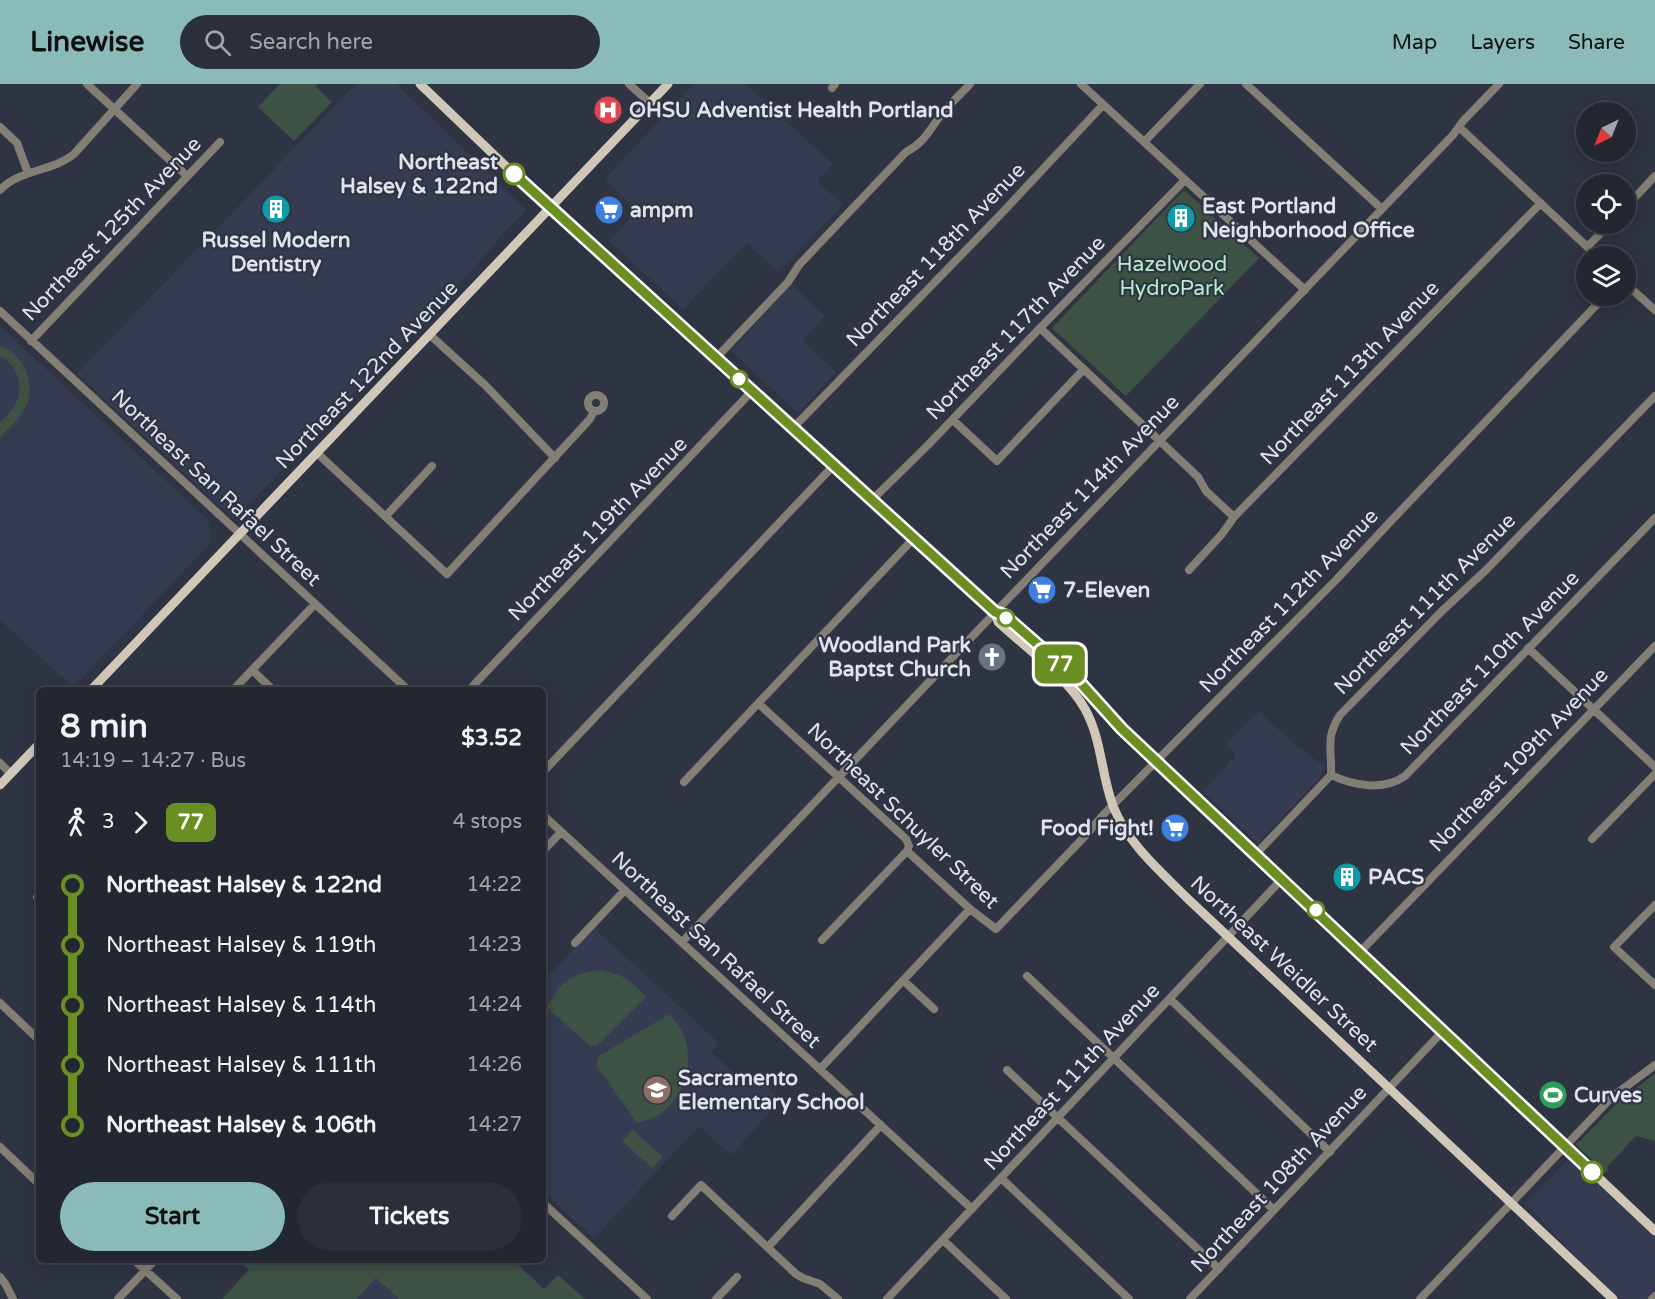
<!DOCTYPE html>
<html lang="en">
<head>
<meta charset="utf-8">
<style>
  :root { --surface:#232732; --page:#2b2f3a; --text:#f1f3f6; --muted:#a3a5ac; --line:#40444d; --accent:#8bbbb9 }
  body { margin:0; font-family:"Varela Round",sans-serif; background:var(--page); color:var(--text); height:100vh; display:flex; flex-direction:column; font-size:22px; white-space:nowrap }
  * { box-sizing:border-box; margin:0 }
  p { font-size:20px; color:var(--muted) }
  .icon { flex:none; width:33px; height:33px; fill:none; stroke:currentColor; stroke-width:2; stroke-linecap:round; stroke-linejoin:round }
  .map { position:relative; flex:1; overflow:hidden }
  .panel { position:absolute; left:36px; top:603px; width:510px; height:576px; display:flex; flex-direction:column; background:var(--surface); border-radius:9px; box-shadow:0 3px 15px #0003,0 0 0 2px var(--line) }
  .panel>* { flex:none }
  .badge { padding:0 12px; border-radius:9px; font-size:21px; line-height:39px }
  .needle { width:39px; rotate:223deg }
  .controls { position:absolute; left:1576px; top:18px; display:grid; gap:12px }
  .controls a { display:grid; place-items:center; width:60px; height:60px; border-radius:50%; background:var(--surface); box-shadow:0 3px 15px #0003,0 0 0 2px var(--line); font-size:30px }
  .map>.badge { position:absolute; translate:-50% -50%; box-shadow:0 0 0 3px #fff }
  .legs { display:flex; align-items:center; gap:9px; height:66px; padding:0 24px; font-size:20px }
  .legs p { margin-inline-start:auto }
  .headline { display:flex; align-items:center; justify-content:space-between; height:102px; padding:0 24px }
  h1 { font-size:33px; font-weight:800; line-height:45px }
  .action { display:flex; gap:12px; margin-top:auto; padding:12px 24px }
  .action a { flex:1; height:69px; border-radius:36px; background:var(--accent); color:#111; font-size:24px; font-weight:800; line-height:69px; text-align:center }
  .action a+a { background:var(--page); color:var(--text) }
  ul { padding:0 24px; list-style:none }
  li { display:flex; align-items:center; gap:21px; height:60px; font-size:22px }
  li i { display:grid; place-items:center; width:9px; height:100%; margin:0 8px; background:currentColor }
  li i::after { content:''; width:15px; height:15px; margin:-8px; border:4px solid; border-radius:50%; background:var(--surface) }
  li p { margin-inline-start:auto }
  li:first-child i { background:linear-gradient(#0000 50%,currentColor 0) }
  li:last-child i { background:linear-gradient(currentColor 50%,#0000 0) }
  header { display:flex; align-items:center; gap:36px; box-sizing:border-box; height:84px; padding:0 30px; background:var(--accent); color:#111 }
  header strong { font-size:28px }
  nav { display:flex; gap:33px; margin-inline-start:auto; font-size:21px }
  .search { width:420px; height:54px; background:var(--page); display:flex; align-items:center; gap:15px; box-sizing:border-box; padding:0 21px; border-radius:33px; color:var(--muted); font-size:22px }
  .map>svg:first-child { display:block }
</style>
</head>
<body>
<header>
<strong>Linewise</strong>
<div class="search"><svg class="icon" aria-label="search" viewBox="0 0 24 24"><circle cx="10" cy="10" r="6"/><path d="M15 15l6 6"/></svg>Search here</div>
<nav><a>Map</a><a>Layers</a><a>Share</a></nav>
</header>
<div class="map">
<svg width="1655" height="1215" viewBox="0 0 1655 1215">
  <rect width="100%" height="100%" fill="#2f3443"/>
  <!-- built -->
  <path fill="#353b51" d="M356 0H396L491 91V92L526 126 496 157 497 159 236 434 234 435 77 290Z
    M693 0H745L833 80 817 97 843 121 778 188 747 159 683 225 609 157 637 127 605 95Z
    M791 200 825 232 802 257 836 288 798 329 731 267Z
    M0 242 209 437 210 460 73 603 0 536Z
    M1259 627 1297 663 1325 682 1319 695 1258 759 1203 708 1236 671 1226 661Z
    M594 844 719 959 711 968 741 996 750 987 781 1016 731 1071 699 1042 594 1154 543 1107V896H544Z
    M1572 1072 1655 1153V1207L1648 1215H1618L1548 1144 1526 1119Z
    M376 1194 399 1215H357Z"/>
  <!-- green -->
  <path fill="#3d5245" d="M280 0H318L316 3 332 18 294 57 258 23Z
    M1184 106 1259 174 1126 312 1052 244Z
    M0 261C22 271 36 296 27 320 22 333 10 343 0 353V338C6 332 12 327 16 319 24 302 17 280 0 272Z
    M601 886C623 891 632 896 646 913L597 962H590L547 924C560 897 572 889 601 886Z
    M670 930C673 935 678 940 681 946 697 975 685 1017 655 1033 650 1035 643 1037 637 1039L596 981 599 972Z
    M1655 990V1057L1636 1052 1607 1083 1608 1087 1606 1089 1575 1060 1581 1056 1620 1016Z
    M633 1046 663 1073 652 1084 622 1057Z
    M239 1176H513L544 1205 558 1191 585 1215H399L376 1194 357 1215H222L249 1186Z"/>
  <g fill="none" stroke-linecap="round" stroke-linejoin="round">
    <!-- minor -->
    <path stroke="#837e76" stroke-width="8" d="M87 0 187 92
      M629 0 650 19
      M1081 0 1305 206
      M1246 0 1382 125
      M832 4 835 0
      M0 43 17 59 28 89
      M1459 43 1597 172
      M1144 58 1200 0
      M0 106C20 85 52 88 74 70L137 0
      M1626 123 1655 92
      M1587 163 1610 140
      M1626 200 1655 226
      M0 227 408 606
      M1040 244 1198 393 1206 407 1234 433
      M430 251 485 301 555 374
      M31 257 220 58
      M716 274 788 198 799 181 906 68C922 60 928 49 938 35 947 22 960 11 970 0
      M588 319a8 8 0 1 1 16 0a8 8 0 1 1-16 0Z
      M953 336 997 377 1084 285
      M793 344 1000 131 1103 21
      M317 369 447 490 590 335 594 327
      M872 416 928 361 1040 244 1185 96
      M386 432 432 382
      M1189 486 1222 450 1234 433 1541 119
      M1528 564 1655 683
      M252 586 273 606
      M233 606 315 520
      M469 606 752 307
      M759 620 906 755 909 762 907 767
      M0 679 11 690
      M543 688 834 381
      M1331 691C1354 702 1384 707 1405 692L1655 434
      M684 698 914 454
      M543 731 972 1125
      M1592 755 1655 690
      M543 767 561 748
      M907 767 970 825 996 845 1088 749 1102 732 1336 496 1390 438 1605 212
      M1256 770 1331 691C1332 665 1325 654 1340 631L1442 527 1486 486 1655 312
      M39 810 37 813 39 814
      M1655 821 1614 863 1655 901
      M822 856 907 767
      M682 858 985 539 1382 125 1453 51 1463 37 1499 0
      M575 859 625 806
      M1360 868 1655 562
      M1027 892 1274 1126
      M904 897 934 925
      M1170 915 1330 1068
      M0 919 39 956
      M820 985 970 825
      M1007 986 1219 1185
      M0 1063 39 1100
      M1001 1094 1129 1215
      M543 1119 647 1215
      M672 1132 701 1101 796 1190 803 1194 820 1200 838 1215
      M943 1156 1006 1215
      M768 1163 881 1041
      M134 1176 177 1215
      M0 1193 6 1201 13 1215
      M118 1215 155 1176
      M716 1215 737 1193
      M887 1215 1282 795
      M1190 1215 1443 947
      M1420 1215 1612 1013 1655 981
      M1652 1215 1655 1212"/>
    <!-- major -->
    <path stroke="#d1c7b8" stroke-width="9" d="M420 0 538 113 995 528 1004 531 1076 594 1123 645 1655 1147
      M995 528 998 538C1026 564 1067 593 1085 625 1102 656 1101 690 1113 722 1128 760 1159 786 1187 814L1613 1215
      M91 606 668 0
      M0 701 39 660"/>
  </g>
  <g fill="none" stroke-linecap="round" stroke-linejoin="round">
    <!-- line-1 casing -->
    <g stroke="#fff" stroke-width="14">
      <path id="line-1" d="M514 90 995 528 1004 531 1076 594 1122 645 1592 1088"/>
    </g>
    <!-- line-1 -->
    <use href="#line-1" stroke="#6b8e23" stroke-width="9"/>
  </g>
  <!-- icons -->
  <defs>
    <g id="hospital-disc" transform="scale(1.5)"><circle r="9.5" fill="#e0444e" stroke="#2f3443"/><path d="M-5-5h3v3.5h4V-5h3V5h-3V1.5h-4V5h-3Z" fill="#fff"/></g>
    <g id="building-disc" transform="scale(1.5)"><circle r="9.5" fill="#0f9aa8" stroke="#2f3443"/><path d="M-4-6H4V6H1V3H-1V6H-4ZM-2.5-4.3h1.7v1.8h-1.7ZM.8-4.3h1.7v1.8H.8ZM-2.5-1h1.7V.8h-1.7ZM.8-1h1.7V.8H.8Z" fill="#fff"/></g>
    <g id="supermarket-disc" transform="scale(1.5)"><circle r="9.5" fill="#3f7fe0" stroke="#2f3443"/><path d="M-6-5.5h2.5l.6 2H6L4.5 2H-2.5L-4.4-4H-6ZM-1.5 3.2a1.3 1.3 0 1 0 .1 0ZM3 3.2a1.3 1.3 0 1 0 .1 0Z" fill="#fff"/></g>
    <g id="church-disc" transform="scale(1.5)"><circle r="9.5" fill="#6b7280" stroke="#2f3443"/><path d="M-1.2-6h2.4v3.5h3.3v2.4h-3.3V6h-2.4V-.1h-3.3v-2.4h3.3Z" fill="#fff"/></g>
    <g id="school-disc" transform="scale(1.5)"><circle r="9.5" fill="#8d6e63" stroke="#2f3443"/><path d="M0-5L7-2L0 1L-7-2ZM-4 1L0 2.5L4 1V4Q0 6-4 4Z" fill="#fff"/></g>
    <g id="stadium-disc" transform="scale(1.5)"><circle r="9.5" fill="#2e9e5b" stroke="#2f3443"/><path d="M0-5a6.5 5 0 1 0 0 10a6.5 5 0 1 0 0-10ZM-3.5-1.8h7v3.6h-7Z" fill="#fff"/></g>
  </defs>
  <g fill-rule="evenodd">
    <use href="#hospital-disc" x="608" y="26"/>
    <use href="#building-disc" x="276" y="125"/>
    <use href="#supermarket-disc" x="609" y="126"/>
    <use href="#building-disc" x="1181" y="134"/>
    <use href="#supermarket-disc" x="1042" y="506"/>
    <use href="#church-disc" x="992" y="573"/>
    <use href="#supermarket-disc" x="1175" y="744"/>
    <use href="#building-disc" x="1347" y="793"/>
    <use href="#school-disc" x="657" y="1006"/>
    <use href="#stadium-disc" x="1553" y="1011"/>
  </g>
  <!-- markers -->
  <g fill="#fff" stroke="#6b8e23" stroke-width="3">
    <circle cx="514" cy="90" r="10"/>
    <circle cx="739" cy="295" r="8"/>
    <circle cx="1006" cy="534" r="8"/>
    <circle cx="1316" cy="826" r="8"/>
    <circle cx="1592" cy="1088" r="10"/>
  </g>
  <g text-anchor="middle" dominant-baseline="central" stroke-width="4.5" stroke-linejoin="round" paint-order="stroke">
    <!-- poi labels -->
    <g font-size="21" font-weight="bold" fill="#e0e3ed" stroke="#2f3443" text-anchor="start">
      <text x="629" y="26">OHSU Adventist Health Portland</text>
      <text x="1202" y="122">East Portland<tspan x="1202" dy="24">Neighborhood Office</tspan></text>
      <text x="630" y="126">ampm</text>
      <text x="276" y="156" text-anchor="middle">Russel Modern<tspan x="276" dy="24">Dentistry</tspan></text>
      <text x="1063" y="506">7-Eleven</text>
      <text x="971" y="561" text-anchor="end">Woodland Park<tspan x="971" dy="24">Baptst Church</tspan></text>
      <text x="1154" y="744" text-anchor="end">Food Fight!</text>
      <text x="1368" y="793">PACS</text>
      <text x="678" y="994">Sacramento<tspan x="678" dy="24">Elementary School</tspan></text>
      <text x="1574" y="1011">Curves</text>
    </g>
    <!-- stop labels -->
    <g font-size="21" font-weight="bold" fill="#e0e3ed" stroke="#2f3443" text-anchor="end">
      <text x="498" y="78">Northeast<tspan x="498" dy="24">Halsey &amp; 122nd</tspan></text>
    </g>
    <!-- street labels -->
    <g font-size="21" fill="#e0e3ed" stroke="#2f3443">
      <text transform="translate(112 145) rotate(-46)">Northeast 125th Avenue</text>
      <text transform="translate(936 171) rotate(-46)">Northeast 118th Avenue</text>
      <text transform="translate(1016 244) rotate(-46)">Northeast 117th Avenue</text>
      <text transform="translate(1350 289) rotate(-46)">Northeast 113th Avenue</text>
      <text transform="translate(367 291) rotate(-46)">Northeast 122nd Avenue</text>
      <text transform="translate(1090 403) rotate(-46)">Northeast 114th Avenue</text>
      <text transform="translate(216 404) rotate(43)">Northeast San Rafael Street</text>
      <text transform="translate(598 445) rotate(-46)">Northeast 119th Avenue</text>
      <text transform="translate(1289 517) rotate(-46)">Northeast 112th Avenue</text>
      <text transform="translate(1425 520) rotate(-45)">Northeast 111th Avenue</text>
      <text transform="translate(1490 579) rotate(-46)">Northeast 110th Avenue</text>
      <text transform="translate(1519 676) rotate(-46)">Northeast 109th Avenue</text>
      <text transform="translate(903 732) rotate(44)">Northeast Schuyler Street</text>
      <text transform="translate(716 866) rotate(43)">Northeast San Rafael Street</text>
      <text transform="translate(1284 880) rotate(43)">Northeast Weidler Street</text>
      <text transform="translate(1072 993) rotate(-47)">Northeast 111th Avenue</text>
      <text transform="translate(1279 1095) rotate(-47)">Northeast 108th Avenue</text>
    </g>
    <!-- park labels -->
    <g font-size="21" fill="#b6eecb" stroke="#2f3443">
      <text x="1172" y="180">Hazelwood<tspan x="1172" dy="24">HydroPark</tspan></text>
    </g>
  </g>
</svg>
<div class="controls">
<a><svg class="needle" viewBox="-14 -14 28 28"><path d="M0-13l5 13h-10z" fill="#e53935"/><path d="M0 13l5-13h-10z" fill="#a3a5ac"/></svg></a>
<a><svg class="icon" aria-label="locate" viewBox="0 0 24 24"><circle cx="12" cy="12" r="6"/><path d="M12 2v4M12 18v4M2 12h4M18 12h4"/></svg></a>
<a><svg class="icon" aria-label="layers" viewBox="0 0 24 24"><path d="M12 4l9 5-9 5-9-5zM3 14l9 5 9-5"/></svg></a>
</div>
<b class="badge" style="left:1060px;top:580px;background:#6b8e23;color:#fff">77</b>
<section class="panel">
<div class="headline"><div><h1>8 min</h1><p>14:19 – 14:27 · Bus</p></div><b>$3.52</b></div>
<div class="legs"><svg class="icon" aria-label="walk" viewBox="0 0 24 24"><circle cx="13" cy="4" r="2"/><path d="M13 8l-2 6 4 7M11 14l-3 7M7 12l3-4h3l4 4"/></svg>3<svg class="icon" aria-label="forward" viewBox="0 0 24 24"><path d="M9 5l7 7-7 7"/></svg><b class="badge" style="background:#6b8e23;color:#fff">77</b><p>4 stops</p></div>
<ul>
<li><i style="color:#6b8e23"></i><b>Northeast Halsey &amp; 122nd</b><p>14:22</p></li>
<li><i style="color:#6b8e23"></i><span>Northeast Halsey &amp; 119th</span><p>14:23</p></li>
<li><i style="color:#6b8e23"></i><span>Northeast Halsey &amp; 114th</span><p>14:24</p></li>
<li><i style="color:#6b8e23"></i><span>Northeast Halsey &amp; 111th</span><p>14:26</p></li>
<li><i style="color:#6b8e23"></i><b>Northeast Halsey &amp; 106th</b><p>14:27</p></li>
</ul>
<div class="action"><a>Start</a><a>Tickets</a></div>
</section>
</div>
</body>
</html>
